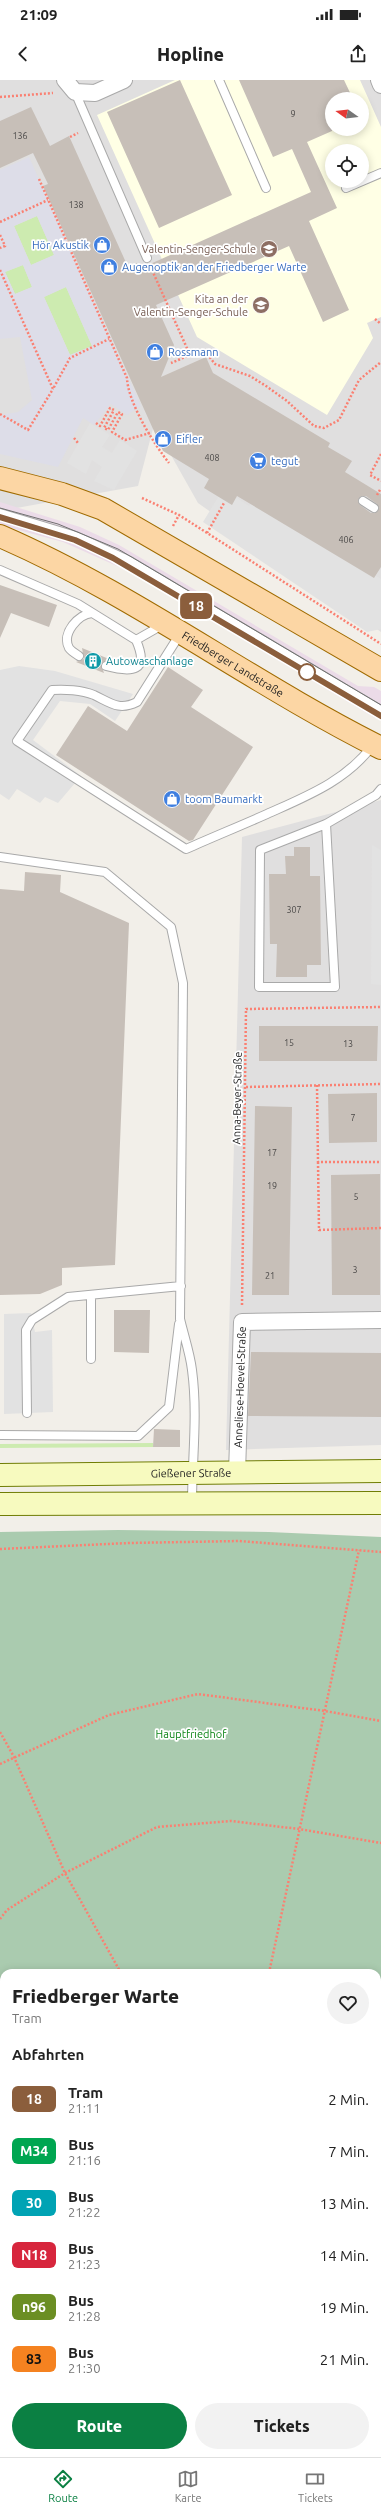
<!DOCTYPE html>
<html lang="de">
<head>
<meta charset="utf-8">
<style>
  :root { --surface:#fff; --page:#f2f2f2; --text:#222; --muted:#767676; --line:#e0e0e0; --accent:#0b8043 }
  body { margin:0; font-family:Ubuntu,sans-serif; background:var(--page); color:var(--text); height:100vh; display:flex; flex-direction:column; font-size:15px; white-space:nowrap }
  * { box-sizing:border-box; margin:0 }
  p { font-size:13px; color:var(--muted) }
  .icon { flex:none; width:22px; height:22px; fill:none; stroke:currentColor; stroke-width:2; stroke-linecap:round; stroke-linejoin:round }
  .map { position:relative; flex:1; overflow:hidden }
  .sheet { position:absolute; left:0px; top:1889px; width:381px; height:488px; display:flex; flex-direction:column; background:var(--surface); border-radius:12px 12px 0 0; box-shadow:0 2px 10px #0003 }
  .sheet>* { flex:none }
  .badge { padding:0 8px; border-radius:6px; font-size:14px; line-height:26px }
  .needle { width:26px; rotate:284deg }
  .fabs { position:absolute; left:325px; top:12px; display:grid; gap:8px }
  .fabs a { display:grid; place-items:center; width:44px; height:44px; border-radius:50%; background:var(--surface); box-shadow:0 2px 10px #0003; font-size:20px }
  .map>.badge { position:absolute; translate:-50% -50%; box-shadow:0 0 0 2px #fff }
  h2 { padding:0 12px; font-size:15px; line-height:36px }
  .round { display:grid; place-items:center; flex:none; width:42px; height:42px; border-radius:21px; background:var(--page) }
  .summary { display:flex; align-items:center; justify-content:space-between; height:68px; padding:0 12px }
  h1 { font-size:19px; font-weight:800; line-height:30px }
  .cta { display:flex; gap:8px; margin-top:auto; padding:8px 12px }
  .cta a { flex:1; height:46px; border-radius:24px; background:var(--accent); color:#fff; font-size:16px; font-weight:800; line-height:46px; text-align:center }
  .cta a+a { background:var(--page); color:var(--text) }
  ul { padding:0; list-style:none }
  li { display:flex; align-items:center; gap:12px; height:52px; padding:0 12px }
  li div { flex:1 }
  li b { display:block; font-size:15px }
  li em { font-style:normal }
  li .badge { min-width:44px; font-weight:700; text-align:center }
  .status { display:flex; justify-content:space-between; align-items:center; height:28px; padding:0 20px; background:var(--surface); direction:ltr }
  .status svg { height:11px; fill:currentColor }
  header { display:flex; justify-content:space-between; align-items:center; height:52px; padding:0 12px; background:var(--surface); font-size:18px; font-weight:800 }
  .tabs { display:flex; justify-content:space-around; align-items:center; height:56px; border-top:1px solid var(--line); background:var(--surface); font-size:11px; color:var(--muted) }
  .tabs a { display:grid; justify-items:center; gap:2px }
  .tabs .selected { color:var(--accent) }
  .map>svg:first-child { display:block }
</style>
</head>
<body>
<div class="status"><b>21:09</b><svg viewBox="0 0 49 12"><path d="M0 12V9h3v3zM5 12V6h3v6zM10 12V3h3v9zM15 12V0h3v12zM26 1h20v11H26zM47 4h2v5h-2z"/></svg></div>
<header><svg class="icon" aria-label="back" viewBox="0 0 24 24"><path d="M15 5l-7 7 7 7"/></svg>Hopline<svg class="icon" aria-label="share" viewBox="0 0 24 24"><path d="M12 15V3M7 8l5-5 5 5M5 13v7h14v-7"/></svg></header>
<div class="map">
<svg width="381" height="2377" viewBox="0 0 381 2377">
  <rect width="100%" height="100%" fill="#f2efe9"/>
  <!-- residential -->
  <path fill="#e0dfdf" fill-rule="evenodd" d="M0 0H381V552L198 423 154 345 138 406 0 431ZM332 19H362V49H332ZM332 71H362V101H332Z
    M381 720V1365L226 1370 242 757Z"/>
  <!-- industrial -->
  <path fill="#ebdbe8" d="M0 422 80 447 119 465 358 606 374 607 381 611V636L375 638 126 490 63 462 0 445Z"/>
  <!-- education -->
  <path fill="#ffffe5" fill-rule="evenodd" d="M175 0H360L381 47V237L367 243 373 258 327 335 197 257 97 35ZM332 19H362V49H332ZM332 71H362V101H332Z"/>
  <!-- grass -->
  <path fill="#cdebb0" d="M37 136 54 175 31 185 14 146Z
    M23 185 32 207 15 214 5 192Z
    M66 207 92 266 70 275 44 217Z
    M153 1363V1367L0 1368V1364Z"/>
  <!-- cemetery -->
  <path fill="#aacbaf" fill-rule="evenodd" d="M118 1450 269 1452 381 1457V2377H0V1452ZM4 1893H377V2373H4Z"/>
  <!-- parking -->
  <path fill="#e2e2e2" d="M90 343 110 355 102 367 112 373 120 360 137 371 114 410 94 401 102 387 92 380 86 394 67 383Z
    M223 409 249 426 254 420 381 499V549L367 552 203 442Z
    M19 586 55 591 133 614 115 641 90 624 60 621 33 660 81 696 58 723 45 717 40 723 17 709 9 720 0 714V590Z
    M372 765 381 770V905L371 904Z
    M31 1233 35 1252 52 1250 53 1332 4 1334V1234Z"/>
  <!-- plaza -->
  <path fill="#dddde8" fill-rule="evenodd" d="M29 77 141 326 127 335 111 324 94 345 83 338 58 387 0 374V335L18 332 32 320 20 257 0 259V90ZM37 136 54 175 31 185 14 146ZM23 185 32 207 15 214 5 192ZM66 207 92 266 70 275 44 217Z"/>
  <!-- building -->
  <path fill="#c7bfb8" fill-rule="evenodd" d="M180 0 232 115 159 148 107 32Z
    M239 0H344L353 19H332V51L307 62 337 128 309 141 349 230 323 242 289 166 156 225 174 265 161 297 206 277 213 293 330 363 328 367 352 381 345 392 381 414V487L374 498 237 416 232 425 204 408 209 399 163 371 43 106 48 104 33 73 0 88V41L31 27 50 66 69 56 128 187 137 183 139 189 311 112 292 69 273 77ZM361 416H366L377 424 378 431 371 433 360 425 358 420Z
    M0 505 57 525 49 547 11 533 0 558Z
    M82 568 109 579 101 584 104 593 76 582 84 579Z
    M168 587 203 610 191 627 253 667 193 760 189 761 56 675 88 626 127 651Z
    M294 767H310V796H320L321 885H307V897H276L277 864H270L269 794H286L285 776H294Z
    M25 792 61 795 60 812 129 843 115 1185 62 1188V1205L40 1214 0 1215V809L24 811Z
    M259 946H378L377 981H259Z
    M377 1013V1062L329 1063 328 1014Z
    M255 1026 292 1027 289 1215H252Z
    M380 1094V1215H332L331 1095Z
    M114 1230H150L149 1273 114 1272Z
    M251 1272 381 1273V1337L248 1336Z
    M154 1349 180 1350V1367H153Z"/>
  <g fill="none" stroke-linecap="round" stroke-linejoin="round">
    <!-- service casing -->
    <g stroke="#a9a9a9" stroke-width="10">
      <path id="service" d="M219 0 266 108
        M75 12 147 178
        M346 108 381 93
        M363 421 374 428
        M0 433 76 456 130 481 381 630
        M0 490 78 524 136 560 164 544
        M180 554 137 622C119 631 111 623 94 615 82 610 64 609 52 610L17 661 186 769C213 757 240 746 267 734 307 716 346 701 373 665
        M79 576C76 574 71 571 69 568 61 553 79 534 92 533
        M106 586C132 593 150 592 136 560
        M326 744 335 907H259L260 770 326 744 376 715 381 709
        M0 777 105 792 171 847 183 903 180 1239C184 1256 190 1273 192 1290 198 1335 192 1379 192 1423
        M91 1215V1279
        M27 1333 26 1250 32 1240 68 1217 181 1206
        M0 1355 138 1356 169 1327 179 1244"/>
    </g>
    <!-- minor casing -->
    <g stroke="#a9a9a9" stroke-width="18">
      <g id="minor">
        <path d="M65 0 75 12 95 13 124 0"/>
        <path d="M379 0 381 5"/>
        <path id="s1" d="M237 1392 242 1242 381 1240"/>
      </g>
    </g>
    <!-- secondary casing -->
    <g stroke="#707d05" stroke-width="24">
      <g id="secondary">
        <path id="s2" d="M0 1395 381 1391"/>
        <path d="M0 1424 381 1423"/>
      </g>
    </g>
    <!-- primary casing -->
    <g stroke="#a06b00" stroke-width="24">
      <g id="primary">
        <path d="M0 398 62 414 103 429 381 590"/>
        <path id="s3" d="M0 456C134 514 251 603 381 668"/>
      </g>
    </g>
    <!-- path -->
    <path stroke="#fa8072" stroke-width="2.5" stroke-dasharray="2 2" stroke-linecap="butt" d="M0 17 53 13
      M70 57 78 53
      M39 99 127 298C128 323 154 364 169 383
      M0 142 48 120
      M0 155 5 166 0 168
      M0 190 53 309 70 278 109 259
      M152 190 190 275 171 283
      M375 239 381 244
      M190 275 204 270 215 284 250 296 266 306 287 321 314 346 324 348 339 340 359 300 381 282
      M0 334 28 350 53 309
      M96 343 100 346 110 328 114 330 104 348 108 350 118 332 122 334 112 352 125 360 150 353
      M74 358 78 363
      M381 374 370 395 381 401
      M377 415 381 408
      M142 418 179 435 381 564
      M173 446 179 435
      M207 453 224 423
      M317 1005 318 1082H381
      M246 1007 381 1004
      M318 1082 319 1150 381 1148
      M242 1225 246 929 381 927
      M0 1469 129 1463 239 1461 381 1472
      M0 1652 14 1677 65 1793 121 1893
      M0 1684 109 1635 198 1614 325 1631 381 1641
      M0 1839 7 1830 65 1793 157 1747 231 1741 299 1749 381 1763
      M269 1893 359 1470
      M377 1922H381
      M0 1929 4 1932
      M0 1978H4
      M377 2074H381
      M0 2089H4
      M0 2371 4 2372
      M10 2373 31 2377
      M313 2373 315 2377
      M157 2377 158 2373"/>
    <!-- service -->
    <use href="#service" stroke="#fff" stroke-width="8"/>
    <!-- minor -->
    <use href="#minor" stroke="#fff" stroke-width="16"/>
    <!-- secondary -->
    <use href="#secondary" stroke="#f7fabf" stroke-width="22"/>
    <!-- primary -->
    <use href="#primary" stroke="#fcd6a4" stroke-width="22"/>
    <!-- tram -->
    <path stroke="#707070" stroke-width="1" d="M0 428 58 444 118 469 381 625
      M0 437 75 461 113 478 381 636"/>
  </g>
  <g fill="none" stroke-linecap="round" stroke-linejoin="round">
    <!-- line casing -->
    <g stroke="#fff" stroke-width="9">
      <path id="line" d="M0 437 75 460 113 478 381 636"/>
    </g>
    <!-- line -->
    <use href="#line" stroke="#8b5e3c" stroke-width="6"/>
  </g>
  <!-- icons -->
  <defs>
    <g id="shop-disc" transform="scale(0.9)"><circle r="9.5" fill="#3f7fe0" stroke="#fff"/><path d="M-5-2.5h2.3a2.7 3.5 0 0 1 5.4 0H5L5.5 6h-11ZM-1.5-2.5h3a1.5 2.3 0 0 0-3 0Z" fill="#fff"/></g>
    <g id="school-disc" transform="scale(0.9)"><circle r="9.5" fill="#8d6e63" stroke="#fff"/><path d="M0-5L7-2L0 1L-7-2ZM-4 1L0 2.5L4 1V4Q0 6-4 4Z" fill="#fff"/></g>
    <g id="supermarket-disc" transform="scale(0.9)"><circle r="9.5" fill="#3f7fe0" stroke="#fff"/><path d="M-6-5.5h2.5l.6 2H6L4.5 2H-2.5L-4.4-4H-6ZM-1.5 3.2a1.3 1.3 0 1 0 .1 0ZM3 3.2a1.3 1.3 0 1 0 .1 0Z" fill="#fff"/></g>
    <g id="building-disc" transform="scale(0.9)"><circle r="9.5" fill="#0f9aa8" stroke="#fff"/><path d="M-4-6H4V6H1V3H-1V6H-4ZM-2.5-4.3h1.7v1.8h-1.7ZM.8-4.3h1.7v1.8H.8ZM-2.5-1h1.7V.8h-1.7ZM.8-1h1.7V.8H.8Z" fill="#fff"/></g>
  </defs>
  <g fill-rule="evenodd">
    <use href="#shop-disc" x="102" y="165"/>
    <use href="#school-disc" x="269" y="169"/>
    <use href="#shop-disc" x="109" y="187"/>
    <use href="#school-disc" x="261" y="225"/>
    <use href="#shop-disc" x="155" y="272"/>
    <use href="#shop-disc" x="163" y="359"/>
    <use href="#supermarket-disc" x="258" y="381"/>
    <use href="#building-disc" x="93" y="581"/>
    <use href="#shop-disc" x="172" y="719"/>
  </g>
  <!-- markers -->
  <circle fill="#fff" stroke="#8b5e3c" stroke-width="2" cx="307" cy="592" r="8"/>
  <g text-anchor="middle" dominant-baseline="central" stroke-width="3.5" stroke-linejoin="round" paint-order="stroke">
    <!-- number labels -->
    <g font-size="9" fill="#4b4948">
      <text x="293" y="34">9</text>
      <text x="20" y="56">136</text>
      <text x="76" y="125">138</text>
      <text x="212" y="378">408</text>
      <text x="346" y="460">406</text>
      <text x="294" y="830">307</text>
      <text x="289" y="963">15</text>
      <text x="348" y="964">13</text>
      <text x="353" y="1038">7</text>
      <text x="272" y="1073">17</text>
      <text x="272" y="1106">19</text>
      <text x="356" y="1117">5</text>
      <text x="355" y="1190">3</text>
      <text x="270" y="1196">21</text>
    </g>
    <!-- shop labels -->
    <g font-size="11" fill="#366cbe" stroke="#fff" text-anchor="start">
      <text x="89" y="165" text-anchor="end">Hör Akustik</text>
      <text x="122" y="187">Augenoptik an der Friedberger Warte</text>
      <text x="168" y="272">Rossmann</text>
      <text x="176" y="359">Eifler</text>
      <text x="271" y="381">tegut</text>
      <text x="185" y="719">toom Baumarkt</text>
    </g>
    <!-- education labels -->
    <g font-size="11" fill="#785e54" stroke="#fff" text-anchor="end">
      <text x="256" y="169">Valentin-Senger-Schule</text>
      <text x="248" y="219">Kita an der<tspan x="248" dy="13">Valentin-Senger-Schule</tspan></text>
    </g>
    <!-- culture labels -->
    <g font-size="11" fill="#0d838f" stroke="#fff" text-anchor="start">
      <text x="106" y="581">Autowaschanlage</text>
    </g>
    <!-- street labels -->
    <g font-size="11" fill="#222" stroke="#fff">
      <text stroke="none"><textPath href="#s3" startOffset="266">Friedberger Landstraße</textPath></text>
      <text transform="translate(237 1018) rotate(-89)">Anna-Beyer-Straße</text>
      <text stroke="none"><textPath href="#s1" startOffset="85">Anneliese-Hoevel-Straße</textPath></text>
      <text stroke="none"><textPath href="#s2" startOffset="191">Gießener Straße</textPath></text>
    </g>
    <!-- park labels -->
    <g font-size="11" fill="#0c8416" stroke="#fff">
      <text x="191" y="1654">Hauptfriedhof</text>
    </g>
  </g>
</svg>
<div class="fabs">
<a><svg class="needle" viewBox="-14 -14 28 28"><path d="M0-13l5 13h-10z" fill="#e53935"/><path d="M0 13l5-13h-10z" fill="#767676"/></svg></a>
<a><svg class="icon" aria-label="locate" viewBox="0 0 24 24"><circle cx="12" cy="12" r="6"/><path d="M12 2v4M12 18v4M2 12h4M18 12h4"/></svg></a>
</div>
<b class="badge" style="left:196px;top:526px;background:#8b5e3c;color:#fff">18</b>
<section class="sheet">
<div class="summary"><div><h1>Friedberger Warte</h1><p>Tram</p></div><a class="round"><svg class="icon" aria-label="heart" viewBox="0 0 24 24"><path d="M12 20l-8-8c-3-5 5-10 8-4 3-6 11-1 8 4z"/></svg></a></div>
<h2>Abfahrten</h2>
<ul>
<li><span class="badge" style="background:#8b5e3c;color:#fff">18</span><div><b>Tram</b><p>21:11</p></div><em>2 Min.</em></li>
<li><span class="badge" style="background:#00a651;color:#fff">M34</span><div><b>Bus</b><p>21:16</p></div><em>7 Min.</em></li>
<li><span class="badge" style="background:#00a3b4;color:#fff">30</span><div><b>Bus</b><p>21:22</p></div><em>13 Min.</em></li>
<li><span class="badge" style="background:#d7263d;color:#fff">N18</span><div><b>Bus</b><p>21:23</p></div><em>14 Min.</em></li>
<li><span class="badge" style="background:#6b8e23;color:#fff">n96</span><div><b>Bus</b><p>21:28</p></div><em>19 Min.</em></li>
<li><span class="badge" style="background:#f58220;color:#111">83</span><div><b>Bus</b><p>21:30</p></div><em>21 Min.</em></li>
</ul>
<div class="cta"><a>Route</a><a>Tickets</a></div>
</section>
</div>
<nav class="tabs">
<a class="selected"><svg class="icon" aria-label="directions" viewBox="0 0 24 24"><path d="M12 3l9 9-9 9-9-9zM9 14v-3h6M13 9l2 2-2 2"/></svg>Route</a>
<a><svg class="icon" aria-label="map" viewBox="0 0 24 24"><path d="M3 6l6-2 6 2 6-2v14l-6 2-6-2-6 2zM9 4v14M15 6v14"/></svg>Karte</a>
<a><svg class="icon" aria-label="tickets" viewBox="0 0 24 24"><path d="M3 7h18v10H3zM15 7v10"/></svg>Tickets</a>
</nav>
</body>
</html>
